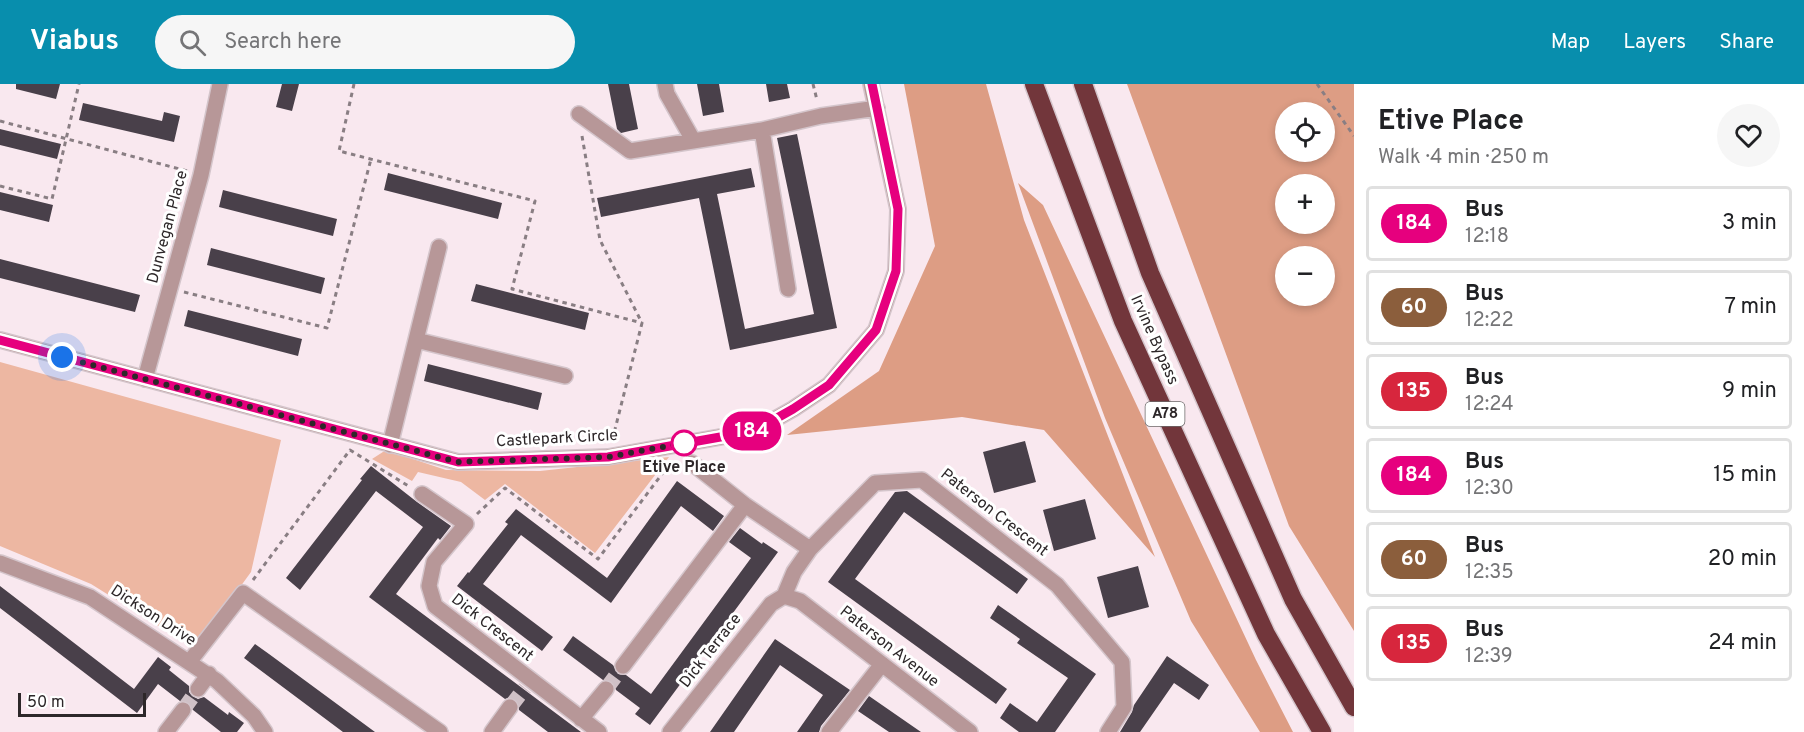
<!DOCTYPE html>
<html lang="en">
<head>
<meta charset="utf-8">
<style>
  :root { --surface:#fff; --page:#f6f6f6; --text:#202124; --muted:#757577; --line:#e0e0e0; --accent:#088ead }
  body { margin:0; font-family:Overpass,sans-serif; background:var(--page); color:var(--text); height:100vh; display:flex; flex-direction:column; font-size:22px; white-space:nowrap }
  * { box-sizing:border-box; margin:0 }
  p { font-size:20px; color:var(--muted) }
  .icon { flex:none; width:33px; height:33px; fill:none; stroke:currentColor; stroke-width:2; stroke-linecap:round; stroke-linejoin:round }
  .map { position:relative; flex:1; overflow:hidden }
  .panel { display:flex; flex-direction:column; background:var(--surface); width:450px }
  .panel>* { flex:none }
  .badge { padding:0 12px; border-radius:20px; font-size:21px; line-height:39px }
  .buttons { position:absolute; left:1275px; top:18px; display:grid; gap:12px }
  .buttons a { display:grid; place-items:center; width:60px; height:60px; border-radius:50%; background:var(--surface); box-shadow:0 3px 9px #0003; font-size:30px }
  .scale { position:absolute; left:18px; bottom:15px; width:128px; box-sizing:border-box; padding-left:6px; border:3px solid #2d2729; border-top:0; font-size:16px; line-height:21px; white-space:nowrap; color:#2d2729; -webkit-text-stroke:4px #fff; paint-order:stroke }
  .you { position:absolute; width:30px; height:30px; margin:-15px; border:4px solid #fff; border-radius:50%; background:#1a73e8; box-shadow:0 0 0 9px #1a73e833 }
  .map>.badge { position:absolute; translate:-50% -50%; box-shadow:0 0 0 3px #fff }
  .round { display:grid; place-items:center; flex:none; width:63px; height:63px; border-radius:32px; background:var(--page) }
  .overview { display:flex; align-items:center; justify-content:space-between; height:102px; padding:0 24px }
  h1 { font-size:28px; font-weight:700; line-height:45px }
  ul { padding:0; list-style:none }
  li { display:flex; align-items:center; gap:18px; height:75px; margin:0 12px 9px; padding:0 12px; border:3px solid var(--line); border-radius:6px }
  li div { flex:1 }
  li b { display:block; font-size:22px }
  li em { font-style:normal }
  li .badge { min-width:66px; font-weight:700; text-align:center }
  header { display:flex; align-items:center; gap:36px; box-sizing:border-box; height:84px; padding:0 30px; background:var(--accent); color:#fff }
  header strong { font-size:28px }
  nav { display:flex; gap:33px; margin-inline-start:auto; font-size:21px }
  .search { width:420px; height:54px; background:var(--page); display:flex; align-items:center; gap:15px; box-sizing:border-box; padding:0 21px; border-radius:33px; color:var(--muted); font-size:22px }
  main { display:flex; flex:1; min-height:0 }
  .map>svg:first-child { display:block }
</style>
</head>
<body>
<header>
<strong>Viabus</strong>
<div class="search"><svg class="icon" aria-label="search" viewBox="0 0 24 24"><circle cx="10" cy="10" r="6"/><path d="M15 15l6 6"/></svg>Search here</div>
<nav><a>Map</a><a>Layers</a><a>Share</a></nav>
</header>
<main>
<div class="map">
<svg width="1354" height="648" viewBox="0 0 1354 648">
  <rect width="100%" height="100%" fill="#f9e8ef"/>
  <!-- green -->
  <path fill="#edb7a2" d="M0 278 281 356 251 488 206 550 193 557 181 556 91 500 0 462Z
    M386 366 446 386 540 387 669 373 595 469 505 400 485 416 461 398 418 388 412 397 372 375Z"/>
  <!-- forest -->
  <path fill="#dd9d84" fill-rule="evenodd" d="M904 0H986L1024 136 1155 473 1044 346 962 333 787 351 879 287 935 162Z
    M1127 0H1354V547L1289 442ZM1324 28V68H1286V28ZM1324 100V140H1286V100ZM1324 172V212H1286V172Z
    M1018 99 1043 121 1256 576 1293 648H1260L1191 537 1105 334Z"/>
  <!-- building -->
  <path fill="#49404a" d="M16 0H60L56 15 16 5Z
    M282 0H299L292 27 276 23Z
    M608 0H629L638 45 621 49 617 45Z
    M697 0H719L724 28 703 32Z
    M766 0H787L790 14 769 18Z
    M83 19 162 37 164 28 180 32 174 58 79 36Z
    M0 45 61 60 57 75 0 61Z
    M797 50 837 244 730 266 699 114 601 133 597 114 751 84 755 103 717 110 745 245 814 230 777 54Z
    M388 89 502 119 498 135 384 106Z
    M223 106 337 135 333 152 219 123Z
    M0 108 53 121 49 138 0 126Z
    M211 164 325 194 321 210 207 181Z
    M0 175 140 211 135 228 0 194Z
    M476 200 589 229 585 246 471 217Z
    M188 226 302 255 298 272 184 242Z
    M428 280 542 309 538 326 424 297Z
    M1025 357 1036 398 994 409 983 368Z
    M371 382 417 418 451 442 440 456 438 454 396 510 581 648H548L519 626V620L516 615 510 613 505 615 369 513 423 443 376 407 300 506 286 494 362 396 360 395Z
    M677 397 724 432 713 447 681 422 611 519 521 451 483 500 553 553 542 567 457 502 468 488 469 489 508 440 505 438 516 425 607 494Z
    M907 407 1028 495 1017 510 904 428 855 495 1007 605 996 620 828 498 895 408Z
    M1085 415 1096 455 1054 467 1043 426Z
    M740 444 762 460 763 458 778 468 650 641 635 630 640 624 616 606 613 598 603 596 563 566 573 552 613 581 618 590 626 591 651 610 751 474 729 458Z
    M1138 482 1149 523 1108 534 1097 493Z
    M0 502 134 605 158 573 171 583 169 586 189 602V608L192 612 198 615 204 613 228 631 229 628 244 639 237 648H221L193 626 188 618 180 617 158 600 137 629 0 524Z
    M998 521 1096 590 1055 648H1019L1000 634 1010 619 1037 638 1068 594 1017 559 1020 555 990 534Z
    M775 555 850 606 821 642 819 648H797L823 611 780 581 734 648H710Z
    M255 560 269 570 375 648H343L244 574Z
    M1167 572 1209 601 1199 616 1174 599 1140 648H1120L1132 628 1134 621Z
    M869 612 921 648H889L858 627Z"/>
  <g fill="none" stroke-linecap="round" stroke-linejoin="round">
    <!-- minor-tunnel -->
    <path stroke="#d0c1c7" stroke-width="15" stroke-dasharray="15 8" stroke-linecap="butt" d="M606 605 623 582
      M510 623 525 604
      M183 626 198 605"/>
    <!-- minor casing -->
    <g stroke="#d4c5cb" stroke-width="18">
      <path id="minor" d="M665 0 667 10 693 56
        M579 30 630 67 762 46 821 32 877 24
        M762 46 788 205
        M0 256 458 378 608 373 754 347 793 325 829 301 876 246 896 187 898 125 871 0
        M416 256 565 292
        M145 295 201 91 220 0
        M390 361 439 163
        M692 379 745 421 810 465
        M422 410 466 440 434 478 429 502 435 522 599 648
        M0 479 90 513 217 597 254 632 265 648
        M784 512 794 488 810 465 875 399 922 396 1057 501 1122 578 1124 623 1108 648
        M784 512 800 517 970 648
        M190 577 243 509 440 648
        M623 582 745 421
        M198 605 209 590
        M581 635 606 605
        M166 648 183 626
        M492 648 510 623
        M670 648 771 520 784 512
        M829 648 882 580"/>
    </g>
    <!-- highway casing -->
    <g stroke="#d4c5cb" stroke-width="21">
      <path id="highway" d="M1034 0 1123 237 1266 550 1322 648
        M1083 0 1150 189 1293 515 1354 623"/>
    </g>
    <!-- path -->
    <path stroke="#897e83" stroke-width="3" stroke-dasharray="4.5 4.5" stroke-linecap="butt" d="M354 0 339 67 535 117 512 205 642 239
      M813 0 817 16
      M1317 0 1354 52
      M0 37 187 87
      M582 52 600 156 642 239 612 357
      M0 102 52 115 79 0
      M184 208 327 244 371 75
      M477 430 505 404 598 475 671 378
      M253 496 350 366 410 403"/>
    <!-- minor -->
    <use href="#minor" stroke="#b79798" stroke-width="15"/>
    <!-- highway -->
    <use href="#highway" stroke="#72363b" stroke-width="18"/>
  </g>
  <g fill="none" stroke-linecap="round" stroke-linejoin="round">
    <!-- line casing -->
    <g stroke="#fff" stroke-width="14">
      <path id="line" d="M0 256 458 378 608 373 754 347 793 325 829 301 876 246 896 187 898 125 872 0"/>
    </g>
    <!-- line -->
    <use href="#line" stroke="#e6007e" stroke-width="9"/>
    <!-- walk -->
    <path stroke="#2d2729" stroke-width="6" stroke-dasharray="0 10.8" d="M62 273 458 378 608 373 684 359"/>
  </g>
  <!-- markers -->
  <circle fill="#fff" stroke="#e6007e" stroke-width="3" cx="684" cy="359" r="12"/>
  <g text-anchor="middle" dominant-baseline="central" stroke-width="6" stroke-linejoin="round" paint-order="stroke">
    <!-- shield labels -->
    <rect fill="#fff" stroke="#6c6869" stroke-width="1.5" x="1145.5" y="318" width="39" height="24" rx="4.5"/>
    <g font-size="15" font-weight="bold" fill="#2d2729">
      <text x="1165" y="330">A78</text>
    </g>
    <!-- street labels -->
    <g font-size="16" fill="#2d2729" stroke="#fff">
      <text transform="translate(168 143) rotate(-75)">Dunvegan Place</text>
      <text transform="translate(1154 256) rotate(66)">Irvine Bypass</text>
      <text transform="translate(557 355) rotate(-3)">Castlepark Circle</text>
      <text transform="translate(994 429) rotate(38)">Paterson Crescent</text>
      <text transform="translate(153 532) rotate(33)">Dickson Drive</text>
      <text transform="translate(492 544) rotate(38)">Dick Crescent</text>
      <text transform="translate(889 563) rotate(38)">Paterson Avenue</text>
      <text transform="translate(711 567) rotate(-52)">Dick Terrace</text>
    </g>
    <!-- stop labels -->
    <g font-size="16" font-weight="bold" fill="#2d2729" stroke="#fff">
      <text x="684" y="384">Etive Place</text>
    </g>
  </g>
</svg>
<div class="buttons">
<a><svg class="icon" aria-label="locate" viewBox="0 0 24 24"><circle cx="12" cy="12" r="6"/><path d="M12 2v4M12 18v4M2 12h4M18 12h4"/></svg></a>
<a>+</a>
<a>−</a>
</div>
<div class="scale">50 m</div>
<div class="you" style="left:62px;top:273px"></div>
<b class="badge" style="left:752px;top:347px;background:#e6007e;color:#fff">184</b>
</div>
<section class="panel">
<div class="overview"><div><h1>Etive Place</h1><p>Walk · 4 min · 250 m</p></div><a class="round"><svg class="icon" aria-label="heart" viewBox="0 0 24 24"><path d="M12 20l-8-8c-3-5 5-10 8-4 3-6 11-1 8 4z"/></svg></a></div>
<ul>
<li><span class="badge" style="background:#e6007e;color:#fff">184</span><div><b>Bus</b><p>12:18</p></div><em>3 min</em></li>
<li><span class="badge" style="background:#8b5e3c;color:#fff">60</span><div><b>Bus</b><p>12:22</p></div><em>7 min</em></li>
<li><span class="badge" style="background:#d7263d;color:#fff">135</span><div><b>Bus</b><p>12:24</p></div><em>9 min</em></li>
<li><span class="badge" style="background:#e6007e;color:#fff">184</span><div><b>Bus</b><p>12:30</p></div><em>15 min</em></li>
<li><span class="badge" style="background:#8b5e3c;color:#fff">60</span><div><b>Bus</b><p>12:35</p></div><em>20 min</em></li>
<li><span class="badge" style="background:#d7263d;color:#fff">135</span><div><b>Bus</b><p>12:39</p></div><em>24 min</em></li>
</ul>
</section>
</main>
</body>
</html>
